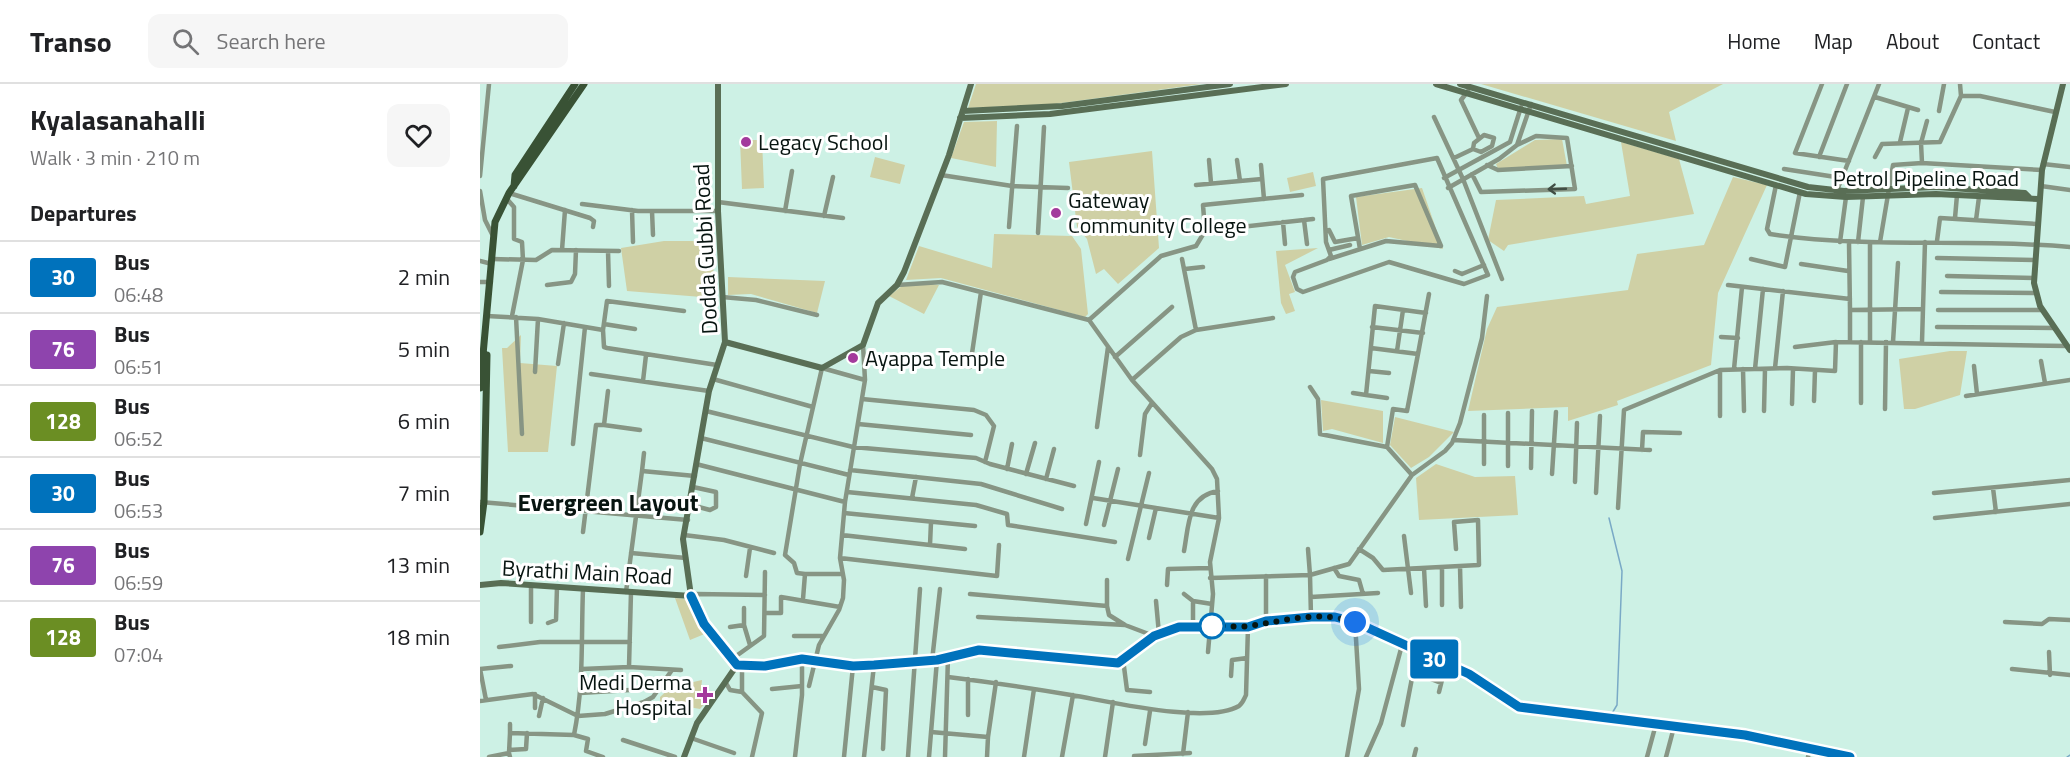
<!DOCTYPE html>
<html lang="en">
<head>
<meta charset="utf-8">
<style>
  :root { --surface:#fff; --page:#f6f6f6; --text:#202124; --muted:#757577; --line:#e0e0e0 }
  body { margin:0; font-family:"Titillium Web",sans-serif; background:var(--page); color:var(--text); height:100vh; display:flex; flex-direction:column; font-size:22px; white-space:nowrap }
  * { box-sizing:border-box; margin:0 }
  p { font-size:20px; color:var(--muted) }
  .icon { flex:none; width:33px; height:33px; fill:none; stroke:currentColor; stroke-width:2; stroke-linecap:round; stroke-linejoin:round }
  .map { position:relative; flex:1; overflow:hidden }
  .panel { display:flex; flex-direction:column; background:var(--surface); width:480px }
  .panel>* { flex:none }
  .badge { padding:0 12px; border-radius:4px; font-size:21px; line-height:39px }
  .you { position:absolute; width:30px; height:30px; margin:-15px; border:4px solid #fff; border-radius:50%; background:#1a73e8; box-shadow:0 0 0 9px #1a73e833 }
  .map>.badge { position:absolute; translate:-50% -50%; box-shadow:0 0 0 3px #fff }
  h2 { padding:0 30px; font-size:22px; line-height:54px }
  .round { display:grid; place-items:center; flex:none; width:63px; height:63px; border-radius:12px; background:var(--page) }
  .headline { display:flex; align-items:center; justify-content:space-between; height:102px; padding:0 30px }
  h1 { font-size:28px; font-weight:700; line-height:45px }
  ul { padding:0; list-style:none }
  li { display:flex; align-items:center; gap:18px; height:72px; padding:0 30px; border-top:2px solid var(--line) }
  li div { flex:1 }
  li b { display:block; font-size:22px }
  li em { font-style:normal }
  li .badge { min-width:66px; font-weight:700; text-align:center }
  header { display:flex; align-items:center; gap:36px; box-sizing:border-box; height:84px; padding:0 30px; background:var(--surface); border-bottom:2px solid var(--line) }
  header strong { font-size:28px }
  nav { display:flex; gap:33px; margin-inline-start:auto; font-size:21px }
  .search { width:420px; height:54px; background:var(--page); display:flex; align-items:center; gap:15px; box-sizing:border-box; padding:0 21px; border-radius:12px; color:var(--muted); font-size:22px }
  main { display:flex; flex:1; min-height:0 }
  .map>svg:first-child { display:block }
</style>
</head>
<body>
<header>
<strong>Transo</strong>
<div class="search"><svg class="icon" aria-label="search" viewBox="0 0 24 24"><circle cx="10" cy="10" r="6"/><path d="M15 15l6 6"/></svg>Search here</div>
<nav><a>Home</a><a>Map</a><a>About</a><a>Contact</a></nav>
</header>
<main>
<section class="panel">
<div class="headline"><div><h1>Kyalasanahalli</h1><p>Walk · 3 min · 210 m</p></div><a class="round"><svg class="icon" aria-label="heart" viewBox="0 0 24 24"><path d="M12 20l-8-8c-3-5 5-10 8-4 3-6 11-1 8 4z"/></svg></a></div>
<h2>Departures</h2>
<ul>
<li><span class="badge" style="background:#0072bc;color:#fff">30</span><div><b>Bus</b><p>06:48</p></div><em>2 min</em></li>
<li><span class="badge" style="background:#8e44ad;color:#fff">76</span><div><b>Bus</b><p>06:51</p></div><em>5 min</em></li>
<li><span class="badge" style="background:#6b8e23;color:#fff">128</span><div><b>Bus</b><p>06:52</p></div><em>6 min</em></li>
<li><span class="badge" style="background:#0072bc;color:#fff">30</span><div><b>Bus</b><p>06:53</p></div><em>7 min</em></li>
<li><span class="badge" style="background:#8e44ad;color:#fff">76</span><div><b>Bus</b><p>06:59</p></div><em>13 min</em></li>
<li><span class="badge" style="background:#6b8e23;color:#fff">128</span><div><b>Bus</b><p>07:04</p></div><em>18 min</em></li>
</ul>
</section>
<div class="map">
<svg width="1590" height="673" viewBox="0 0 1590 673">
  <rect width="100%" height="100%" fill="#cdf1e5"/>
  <!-- green -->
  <path fill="#cfd0a5" d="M496 0H722L574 20 488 24Z
    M1001 0H1243L1189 28 1196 57Z
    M517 37 516 83 471 74 484 38Z
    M1082 55 1087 82 1018 85 1016 80 1055 56Z
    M260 56H282L284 104 262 105Z
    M1141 58 1199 75 1214 130 1028 161 1024 167 1008 156 1016 116 1104 112 1106 120 1150 112Z
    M672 67 679 164 638 200 624 185 616 190 607 155 597 143 589 78Z
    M395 73 425 81 420 100 390 93Z
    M833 88 836 102 810 108 807 94Z
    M1253 93 1287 101 1238 209 1231 281 1137 317 1138 321 1088 337V323L988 327 1007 245 1017 223 1148 206 1157 170 1224 161Z
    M942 104 963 165 909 153 882 161 876 113Z
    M514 150 592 152 601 165 608 230 605 233 461 194 426 196 439 162 512 184Z
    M184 157H233L234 214 147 207 141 164Z
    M838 164 805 181 815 208 809 210 815 227 806 230 801 219 796 167Z
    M248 193 345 197 337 229 271 210 248 211Z
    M444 199 459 201 444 230 409 212 422 202Z
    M41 251 40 279 77 282 68 368H28L22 264H27Z
    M1470 267H1487L1480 311 1435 325H1424L1419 275Z
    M841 316 903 327V359L852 345 843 347Z
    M915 333 974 348 949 373 931 384 910 361Z
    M956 380 995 393 1035 392 1038 431 939 436 936 394Z
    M195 514 206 515 227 549 210 556Z
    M222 596 220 615 228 616 220 625 180 618V613L191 603Z"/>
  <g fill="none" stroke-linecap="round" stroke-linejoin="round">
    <!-- stream -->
    <path stroke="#79a9c6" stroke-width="1.5" d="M1129 434 1142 487 1137 621 1131 631
      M1587 673 1590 671"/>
    <!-- street -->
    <path stroke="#879584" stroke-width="4.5" d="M1342 0 1315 69 1369 77
      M1480 0 1481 12
      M988 7 981 16 999 54
      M1395 13 1438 26
      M1459 27 1464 0
      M954 33 983 95 1022 195
      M1420 58 1428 24
      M1339 73 1367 0
      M1395 73 1402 60 1460 58 1481 12H1500L1575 28
      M957 74 1008 191 984 200 909 178 823 208 817 205 813 193 815 188 847 176 851 172 846 158 843 95Z
      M974 74 993 65 1001 68 1012 62 1014 54 1004 51 994 59 993 65
      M729 76 731 99
      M757 76 760 97
      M1442 79 1441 59 1447 37
      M1563 80 1590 83
      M781 81 784 115
      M1007 81 1018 86 1092 82
      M1304 85 1362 94
      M992 90 1001 108 1095 105 1087 54 1056 52 1037 61
      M461 91 532 102 588 104
      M0 92 9 0
      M964 94 1030 58 1041 23
      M716 101 782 95
      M1296 101 1287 145 1290 150C1389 165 1490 154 1590 163
      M1561 102 1590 106
      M968 104 1019 75 1037 61 1051 20
      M0 107 5 136 12 150
      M29 109 110 134 114 137 113 143
      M1356 109 1399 0
      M26 114 34 123V155L42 158 43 176 32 232
      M238 118 363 134
      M102 120 158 127H238
      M152 126 153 158
      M172 127 173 151
      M305 127 312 87
      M344 132 353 93
      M1475 134 1477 111
      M824 136 827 160
      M1496 136 1499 113
      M803 138 805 160
      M529 143 537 42
      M849 146 855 158 878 154
      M725 147 833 135
      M558 149 564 43
      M1457 157 1460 134 1557 140
      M1360 158 1366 113
      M1378 158 1383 113
      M1390 158V258
      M1400 158 1413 81 1442 79 1562 86
      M1369 159 1370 226 1442 225
      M82 166 85 126
      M849 166 870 161
      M128 167 129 202
      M1457 174 1555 176
      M12 175 56 176 72 166 139 167
      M702 175 716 246
      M849 175 906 157 961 162 935 101 871 112 880 165
      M1271 175 1305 183 1320 108
      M0 177 12 180
      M1321 180 1368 187
      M705 185 723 183
      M975 187 982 190 1004 181
      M1467 192 1554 194
      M0 198H11
      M67 201 91 198 95 190 96 166
      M417 201 462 198 609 236 652 296 732 385 737 395 739 434 730 478 733 510 728 568
      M1248 201 1370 215
      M1461 208 1555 209
      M242 213 276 216 337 231
      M1458 226H1562
      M7 232 58 235 123 246 124 263 127 264 237 281
      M36 233 42 350
      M609 236 681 172 716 162 725 147 723 121 822 111
      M124 240 155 245
      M892 243 943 249
      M1457 243 1574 244
      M123 246 127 217 204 227
      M1241 253 1258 254
      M1370 258V226
      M1381 258V319
      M1413 258 1418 179
      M1442 258 1445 158
      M1315 263 1356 258
      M891 264 938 270 949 210
      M917 267 923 226
      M635 273 692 223
      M1561 277 1565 299
      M78 280 84 239
      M1494 282 1497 310
      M490 283 501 208
      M1295 284 1303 207
      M1254 285 1262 203
      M1263 285 1264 327
      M1275 285 1283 205
      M1240 286 1307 284 1355 287 1356 258 1587 262
      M889 287 909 289
      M55 288 58 235
      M111 290 229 307
      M233 295 333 323
      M652 296 701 253 716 246 793 234
      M163 297 166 271
      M830 303 838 315 840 350 907 363 932 391
      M873 309 886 311 895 222 946 229
      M886 311 907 314
      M1486 312 1590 296
      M382 315 494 326 506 331 514 342 505 378
      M1334 317 1335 286
      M1312 320 1313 285
      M1405 325 1406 258
      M226 327 373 363 496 374 510 380 594 402
      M1284 327 1285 285
      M1028 329V382
      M378 340 491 351
      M124 341 160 346
      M617 343 628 263
      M221 354 369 391
      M973 356 1170 366
      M93 360 105 243
      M907 363 913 325 927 327 938 270
      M1162 366 1163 348 1200 349
      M660 371 665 330 672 319
      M216 380 365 418
      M1004 380V331
      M1051 384 1052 327
      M527 385 532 360
      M370 386 501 400 582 425
      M162 387 164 369
      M546 390 555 359
      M1072 390 1076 328
      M566 395 574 365
      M1095 398 1097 339
      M1513 404 1516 428
      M367 408 496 421 527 430 528 441 635 458
      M1116 409 1120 332
      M1454 409 1590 396
      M432 414 436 393
      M613 414 739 434
      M0 418 208 436
      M211 421 230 426 236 423V408L213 403
      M1138 424 1144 326 1240 286V332
      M364 429 495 442
      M1455 434 1590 420
      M606 440 619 378
      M624 441 638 385
      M103 448 116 341H124L128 307
      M204 451 244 456 294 469
      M362 451 485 465
      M924 452 931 509
      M669 454 676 424
      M450 461 451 438
      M879 465 893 474 903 486 999 481 998 436 974 438 976 465
      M704 467C709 441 707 412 738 407
      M151 469 206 474
      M360 474 517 492 519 461
      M648 475 669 389
      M980 482 981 523
      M854 484 859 492 879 496 883 510
      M944 484 946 522
      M325 490H363
      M266 492 270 464
      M730 494 830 491 828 465
      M687 501 688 485 730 484
      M146 508 162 387 215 392
      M490 510 627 522 629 531 645 541
      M704 510 713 517 732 520
      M211 512 216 510 285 511
      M831 513 898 509
      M323 515 325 490 317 489 314 479 305 471 320 380 342 284 385 296
      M676 517 679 550
      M713 517V541
      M962 521V483
      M627 522V496
      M264 524V541L270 561
      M285 529H301V513L360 523
      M498 533 645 541 674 552
      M831 533 830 491 869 480 932 391 965 367 972 359 980 339 1002 254 1007 212
      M786 537V492
      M51 538V501
      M1525 538 1562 540 1569 535 1590 536
      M68 539 76 536 77 503
      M250 543 264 541
      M314 552H343
      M19 563 60 558H150
      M1569 568 1570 591
      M252 575 284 552 285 488
      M643 575 647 606 670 608
      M452 577 460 505
      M262 581V608L282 629 272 673
      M149 583 151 508
      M102 585 149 583 201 586
      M1532 585 1590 591
      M933 588 961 599
      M751 592 752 576 767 574
      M468 593C509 598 550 604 591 611 628 617 726 641 759 622 763 619 764 615 766 611L768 543
      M246 599 250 606 262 608
      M329 602 339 561 359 526 363 514 364 496 360 474 365 418 385 296 383 261
      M392 603 406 606 403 665
      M292 605 322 602
      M959 608 966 580
      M100 609 150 606
      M55 610V624
      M6 616 0 585 31 582
      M0 617 53 610 98 632 125 630 164 618 173 613 192 586
      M488 631V595
      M59 632 63 614
      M30 640V649
      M923 641 937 568
      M451 648 508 653 507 673
      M94 651C104 601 101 556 103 505
      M508 653 516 598
      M211 654 254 669
      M143 656 195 673
      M665 660 670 627
      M29 666 46 665 47 649
      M29 669 30 649 94 651 108 655 106 667 123 673
      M703 670 708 628
      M654 672 710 669
      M9 673 29 669 30 673
      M315 673 322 611V575
      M364 673 373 582
      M384 673 394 581
      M428 673 440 505
      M449 673 457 576
      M465 673 468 573
      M544 673 554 605
      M582 673 593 611
      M625 673 633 618
      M867 673 879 605 875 538
      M886 673 901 639 922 561
      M934 673 936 665
      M1167 673 1176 640
      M1186 673 1194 643
      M1328 673 1330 665"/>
    <!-- secondary -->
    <path stroke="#596e55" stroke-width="6" d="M238 0V127L245 258 229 307 203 455 211 512 224 540 257 581 285 582 322 575 373 582 394 581 457 576 499 566 638 579 674 552 699 543H768L786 537 831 533H855L875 538 989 590 1039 623 1265 651 1371 673
      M956 0 1326 110 1366 113 1456 110 1558 115
      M980 0 1328 103 1364 107 1456 103 1545 109 1549 113
      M1583 0 1562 86 1554 199 1560 222 1590 266
      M483 27 582 22 750 0
      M480 34 570 30 806 0
      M245 258 342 284 383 261 398 219 417 201 424 188 469 71 491 0
      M0 501 21 499 211 512
      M204 673 217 639 257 581"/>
    <!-- primary -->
    <path stroke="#395235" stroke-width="7" d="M34 102 35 91 95 0
      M0 304 15 138 29 109 104 0
      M0 448 4 418 7 271"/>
  </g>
  <!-- one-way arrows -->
  <defs><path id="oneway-shaft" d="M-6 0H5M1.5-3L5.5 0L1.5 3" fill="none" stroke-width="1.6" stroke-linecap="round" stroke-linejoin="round" transform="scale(1.5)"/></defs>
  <use stroke="#414e44" href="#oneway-shaft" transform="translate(1077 105) rotate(178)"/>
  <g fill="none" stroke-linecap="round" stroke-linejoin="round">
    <!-- line casing -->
    <g stroke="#fff" stroke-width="14">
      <path id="line" d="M211 512 224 540 257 581 285 582 322 575 373 582 394 581 457 576 499 566 638 579 674 552 699 543H768L786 537 831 533H855L875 538 989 590 1039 623 1265 651 1370 673"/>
    </g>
    <!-- line -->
    <use href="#line" stroke="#0072bc" stroke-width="9"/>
    <!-- walk -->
    <path stroke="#071410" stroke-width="6" stroke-dasharray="0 10.8" d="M732 542C743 541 757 544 769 542 805 537 838 526 875 538"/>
  </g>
  <!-- markers -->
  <g fill="#a33a9c" stroke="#fff" stroke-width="2">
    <circle cx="266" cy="58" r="6"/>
    <circle cx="576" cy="129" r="6"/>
    <circle cx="373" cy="274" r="6"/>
    <path d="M222 602h6v6h6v6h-6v6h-6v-6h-6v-6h6z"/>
  </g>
  <circle fill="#fff" stroke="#0072bc" stroke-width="3" cx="732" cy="542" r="12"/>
  <g text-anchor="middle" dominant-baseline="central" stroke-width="6" stroke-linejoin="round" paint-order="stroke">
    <!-- poi labels -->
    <g font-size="22" fill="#071410" stroke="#fff" text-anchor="start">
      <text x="278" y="58">Legacy School</text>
      <text x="588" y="116">Gateway<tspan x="588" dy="25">Community College</tspan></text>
      <text x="385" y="274">Ayappa Temple</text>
      <text x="212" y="598" text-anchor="end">Medi Derma<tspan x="212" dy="25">Hospital</tspan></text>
    </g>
    <!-- street labels -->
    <g font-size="22" fill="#071410" stroke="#fff">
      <text x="1446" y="94">Petrol Pipeline Road</text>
      <text transform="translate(225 165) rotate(-93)">Dodda Gubbi Road</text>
      <text transform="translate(107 488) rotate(3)">Byrathi Main Road</text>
    </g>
    <!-- neighbourhood labels -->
    <g font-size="24" font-weight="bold" fill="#071410" stroke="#fff">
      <text x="128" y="418">Evergreen Layout</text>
    </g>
  </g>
</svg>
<div class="you" style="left:875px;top:538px"></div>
<b class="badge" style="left:954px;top:575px;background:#0072bc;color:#fff">30</b>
</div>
</main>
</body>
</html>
